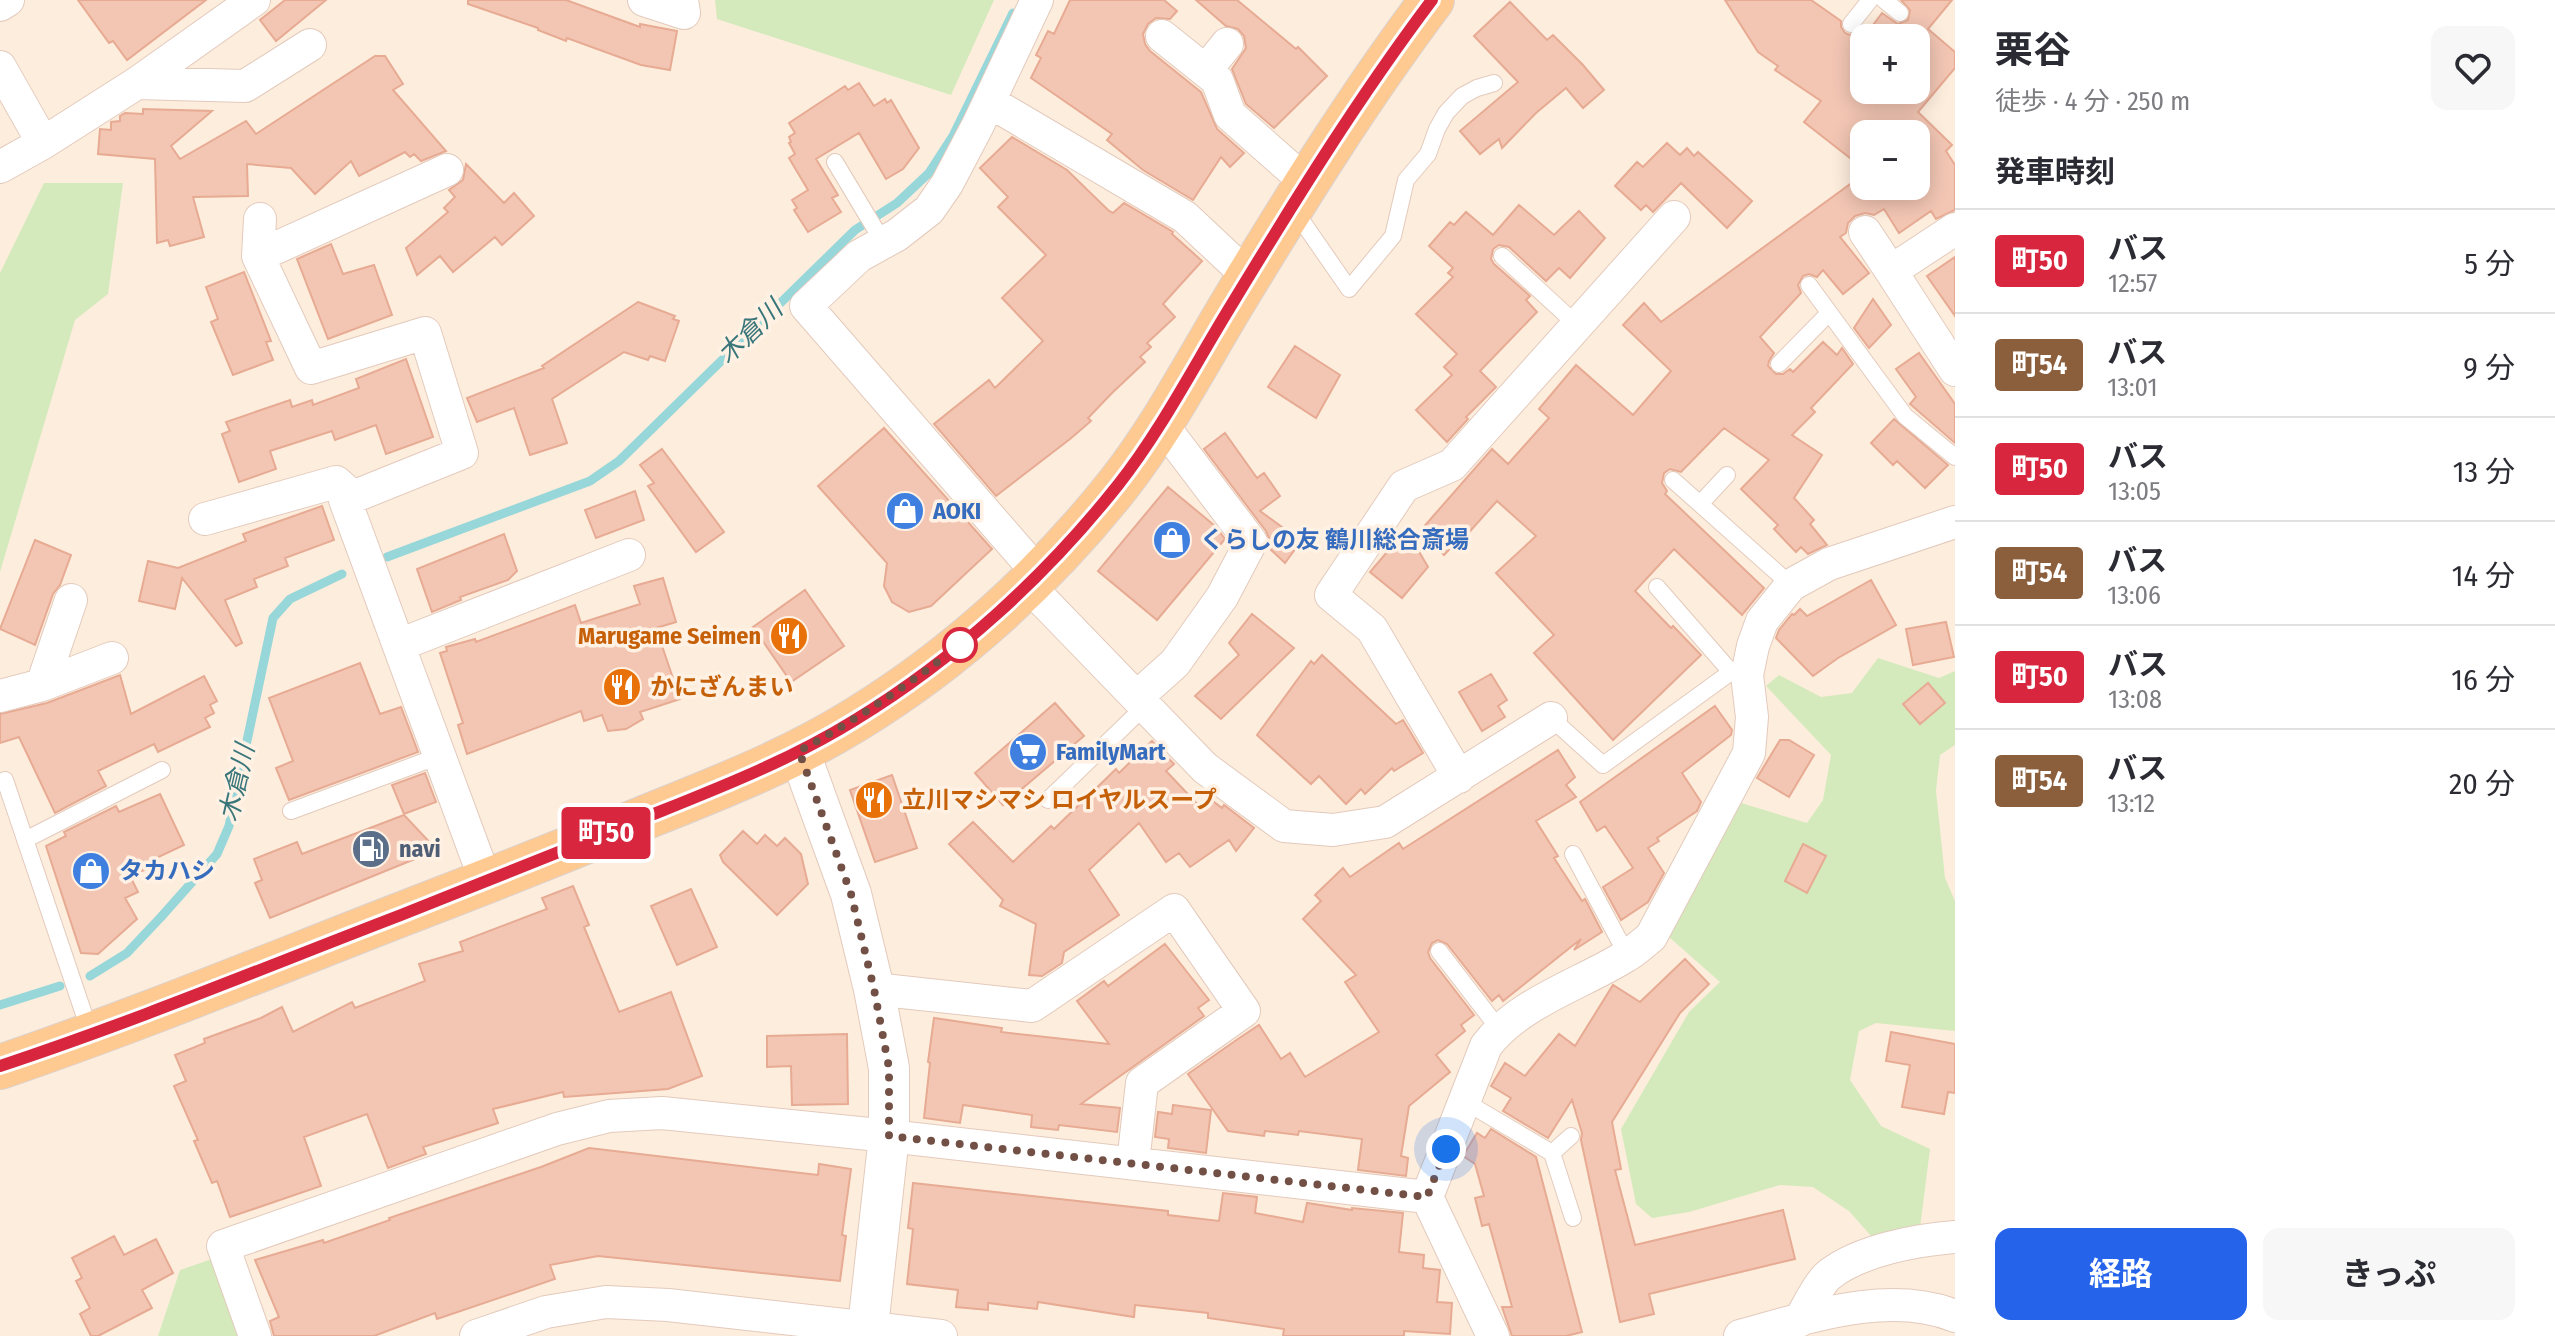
<!DOCTYPE html>
<html lang="ja">
<head>
<meta charset="utf-8">
<style>
  :root { --surface:#fff; --page:#f7f7f7; --text:#2b2b33; --muted:#7c7c81; --line:#e1e1e2; --accent:#2563eb }
  body { margin:0; font-family:"Fira Sans Condensed","Noto Sans JP",sans-serif; background:var(--page); color:var(--text); height:100vh; display:flex; flex-direction:column; font-size:30px; white-space:nowrap }
  * { box-sizing:border-box; margin:0 }
  p { font-size:26px; color:var(--muted) }
  .icon { flex:none; width:44px; height:44px; fill:none; stroke:currentColor; stroke-width:2; stroke-linecap:round; stroke-linejoin:round }
  .map { position:relative; flex:1; overflow:hidden }
  .details { display:flex; flex-direction:column; background:var(--surface); width:600px }
  .details>* { flex:none }
  .badge { padding:0 16px; border-radius:6px; font-size:28px; line-height:52px }
  .buttons { position:absolute; left:1850px; top:24px; display:grid; gap:16px }
  .buttons a { display:grid; place-items:center; width:80px; height:80px; border-radius:16px; background:var(--surface); box-shadow:0 4px 20px #0003; font-size:40px }
  .you { position:absolute; width:40px; height:40px; margin:-20px; border:6px solid #fff; border-radius:50%; background:#1a73e8; box-shadow:0 0 0 12px #1a73e833 }
  .map>.badge { position:absolute; translate:-50% -50%; box-shadow:0 0 0 4px #fff }
  h2 { padding:0 40px; font-size:30px; line-height:72px }
  .round { display:grid; place-items:center; flex:none; width:84px; height:84px; border-radius:16px; background:var(--page) }
  .headline { display:flex; align-items:center; justify-content:space-between; height:136px; padding:0 40px }
  h1 { font-size:38px; font-weight:700; line-height:60px }
  .primary-button { display:flex; gap:16px; margin-top:auto; padding:16px 40px }
  .primary-button a { flex:1; height:92px; border-radius:16px; background:var(--accent); color:#fff; font-size:32px; font-weight:700; line-height:92px; text-align:center }
  .primary-button a+a { background:var(--page); color:var(--text) }
  ul { padding:0; list-style:none }
  li { display:flex; align-items:center; gap:24px; height:104px; padding:0 40px; border-top:2px solid var(--line) }
  li div { flex:1 }
  li b { display:block; font-size:30px }
  li em { font-style:normal }
  li .badge { min-width:88px; font-weight:700; text-align:center }
  main { display:flex; flex:1; min-height:0 }
  .map>svg:first-child { display:block }
</style>
</head>
<body>
<main>
<div class="map">
<svg width="1955" height="1336" viewBox="0 0 1955 1336">
  <rect width="100%" height="100%" fill="#fdeddd"/>
  <!-- green -->
  <path fill="#d4eabc" d="M715 0H994L951 95 717 19Z
    M44 183H123L108 294 75 320 0 572V273Z
    M1878 658 1939 678 1955 671V745L1940 755 1936 791 1945 878 1955 901V1031L1876 1023 1859 1031 1850 1080 1881 1126 1930 1149 1920 1228 1872 1237 1849 1211 1813 1187 1780 1185 1689 1212 1652 1218 1636 1204 1621 1129 1689 1012 1720 982 1669 937 1741 803 1807 823 1823 800 1831 755 1766 686 1779 675 1821 697 1852 693Z
    M212 1259 240 1336H158L180 1270Z"/>
  <g fill="none" stroke-linecap="round" stroke-linejoin="round">
    <!-- stream -->
    <path stroke="#97d6d9" stroke-width="9" d="M387 557 590 481 619 461 855 230 897 203 929 173 953 136 1013 13
      M90 976 127 953 161 917 217 854 229 826 273 618 290 599 342 574
      M0 1005 60 986"/>
  </g>
  <!-- building -->
  <path fill="#f3c6b4" stroke="#e7aa93" stroke-width="2" fill-rule="evenodd" d="M78 0H206L127 60 113 41 109 43Z
    M285 0H326L276 41 260 20Z
    M468 0H566L640 27V24L677 31 670 70 641 65 567 38 566 41 538 30V28L468 4Z
    M1070 0H1164L1177 11 1170 19 1156 18 1148 24 1143 34 1145 44 1150 51 1201 92 1217 129 1244 153 1230 167 1221 157 1193 200 1143 170 1107 140 1112 134 1031 78 1041 58 1036 55 1048 31 1054 34Z
    M1196 0H1237L1296 49 1298 47 1327 76 1274 128 1246 104 1232 69 1246 48 1244 36 1238 29 1226 26Z
    M1725 0H1811L1841 21V27L1845 33 1850 35 1858 32 1864 37 1882 13 1898 24 1908 20 1910 10 1901 0H1952L1928 29 1955 52V68L1918 112 1952 145 1946 151 1955 165V210L1936 219 1931 211 1899 233 1884 209 1874 215 1865 213 1855 216 1848 223 1846 233 1840 237 1869 273 1843 294 1823 270 1817 277 1809 274 1803 276 1798 285 1801 293 1760 337 1774 353 1769 361 1768 366 1776 374H1783L1790 369 1793 372 1823 342 1837 355 1842 348 1853 364 1811 408 1815 412 1792 435 1822 455 1794 498 1814 520 1810 524 1827 545 1808 554 1801 547 1796 552 1774 529 1778 525 1741 489 1769 460 1724 428 1681 472 1670 469 1664 473 1662 483 1667 491 1665 494 1764 588 1742 615 1674 549 1635 591 1671 628 1673 626 1701 655 1613 740 1534 653 1554 635 1496 573 1536 536 1497 501 1464 538 1462 536 1444 555 1421 530 1492 449 1508 464 1549 418 1539 409 1576 365 1633 415 1671 371 1623 325 1644 303 1661 322 1864 174V186H1916V134H1864V169L1804 122 1821 101 1775 70 1778 66 1758 52ZM1864 38H1916V90H1864Z
    M1510 2 1547 40 1553 35 1583 65 1604 90 1583 108 1566 88 1536 113 1502 148 1499 139 1480 154 1460 131 1518 82 1474 36Z
    M375 56H385L403 84 393 90 446 151 421 161 414 154 410 157 405 152 359 176 351 161 315 194 291 168 247 164 248 196 193 197 204 237 170 246 168 240 157 243 155 159 98 154 100 129 111 130V122L120 121V116L125 113 143 114V109L212 111 171 146 180 159 246 121 256 134Z
    M859 83 874 106 885 99 887 103 891 100 919 148 903 169 886 179 859 133 816 159 838 195 832 198 841 212 808 232 794 210 797 208 792 200 808 190 789 158 795 154 789 143 791 142 789 137 795 133 789 123 845 86 848 90Z
    M1012 137 1067 170 1108 210 1113 213 1124 203 1173 232 1172 234 1202 261 1163 304 1175 317 1147 343 1151 347 1140 357 1145 362 1112 393 1088 418 1091 421 1070 439 996 496 934 424 989 380 995 388 1043 341 1002 298 1046 255 998 207 1008 197 980 168Z
    M1667 143 1680 155 1687 148 1694 156 1698 152 1752 201 1727 228 1681 183 1653 212 1646 205 1641 210 1615 186 1637 162 1643 167Z
    M466 164 504 203 514 193 534 216 502 245 495 237 453 272 440 256 417 275 406 248 448 212 444 208 455 197 449 190 463 180Z
    M1519 205 1554 235 1579 211 1605 238 1570 278 1559 268 1546 281 1509 247 1499 245 1493 249 1491 259 1494 264 1530 296 1526 300 1537 312 1480 371 1496 387 1466 417 1468 419 1447 442 1416 410 1452 375 1444 367 1457 354 1416 314 1453 277 1448 273 1453 268 1429 246 1450 222 1454 225 1466 212 1493 235Z
    M331 244 343 274 374 265 392 315 328 339 297 259Z
    M1955 257V316L1927 276Z
    M244 272 271 341 266 342 273 360 233 375 211 322 218 319 206 287Z
    M1873 299 1891 325 1869 348 1854 328Z
    M638 302 675 316 673 319 679 321 665 361 650 356 648 360 624 352 552 399 567 443 530 455 514 408 477 422 467 398 544 368 542 366Z
    M1295 346 1340 375 1316 418 1268 387Z
    M1919 353 1955 404V443L1910 404 1916 397 1896 369Z
    M406 359 433 437 386 454 376 425 335 440 332 431 270 451 276 469 239 482 222 434 230 431 226 422 290 400 292 407 312 400 313 405 359 388 356 379Z
    M1894 419 1948 465 1925 488 1897 461 1893 465 1871 443Z
    M884 428 992 549 931 606 909 612 892 602 884 586 887 563 818 486Z
    M1225 433 1257 478 1264 473 1280 496 1260 511 1301 541 1285 563 1269 548 1270 540 1266 531 1204 449Z
    M662 449 724 532 696 552 648 486 654 483 640 465Z
    M1168 487 1215 526 1225 539 1157 620 1098 571Z
    M635 491 644 520 596 538 585 510Z
    M322 506 334 540 285 558 288 566 254 579 257 587 225 600 242 643 236 646 182 578 175 609 139 601 148 561 178 568 246 541 243 534Z
    M1408 533 1428 567 1402 598 1370 572 1393 545 1395 547Z
    M504 534 517 571 508 580 460 597 461 600 432 612 417 569Z
    M35 540 71 555 60 585 53 594 35 645 0 629Z
    M663 578 676 622 656 628 680 699 640 712 643 719 626 729 608 731 602 715 584 721 581 711 467 754 458 725 463 723 440 653 447 651 446 647 475 639 476 642 575 605 581 623 640 604 634 586Z
    M1871 580 1896 625 1838 658 1813 676 1776 638 1779 630 1792 614 1794 615 1800 609 1807 616Z
    M805 590 844 646 791 682 753 627Z
    M1252 614 1294 648 1221 719 1195 696 1239 655 1229 643Z
    M1946 622 1954 657 1913 665 1906 629Z
    M1322 655 1396 724 1403 720 1423 753 1394 771 1392 768 1365 794 1361 789 1346 804 1319 776 1311 784 1257 735 1311 661 1314 664Z
    M360 663 380 714 401 707 418 752 289 800 276 768 293 761 269 698Z
    M1491 674 1507 700 1498 706 1505 717 1482 731 1459 692Z
    M120 675 131 714 204 676 217 701 210 705 214 713 205 718 210 727 158 752 154 744 98 771 106 786 55 813 19 737 0 743V714L47 703Z
    M1928 683 1945 703 1920 724 1903 704Z
    M1055 703 1084 736 1003 805 975 773Z
    M1715 706 1732 730 1731 735 1682 773 1701 802 1697 811 1657 838 1659 841 1648 848 1664 873 1648 902 1621 920 1603 887 1633 868 1605 826 1597 831 1580 802Z
    M1780 740H1789L1814 755 1789 797 1757 778Z
    M1152 741 1174 764 1166 771 1202 809 1210 799 1222 808 1224 805 1254 828 1236 851 1229 840 1190 867 1179 853 1166 862 1139 823 1089 870 1119 915 1064 952 1062 963 1042 976 1029 975 1036 924 1000 906 1003 900 949 844 973 822 1013 862 1051 826 1054 829 1116 769 1119 773Z
    M1558 750 1575 777 1566 785 1576 797 1536 821 1558 856 1554 858 1582 901 1585 899 1602 932 1574 950 1581 939 1503 1001 1499 995 1492 1001 1447 944 1438 940 1432 943 1428 952 1430 958 1474 1015 1461 1025 1465 1031 1436 1055 1450 1072 1409 1106 1401 1156 1408 1158 1406 1176 1358 1170 1362 1139 1299 1131 1298 1135 1265 1131 1264 1136 1228 1131 1188 1074 1235 1041 1259 1025 1281 1059 1290 1053 1305 1077 1379 1032 1345 982 1356 975 1303 919 1321 901 1315 895 1343 868 1350 877 1399 843 1403 849Z
    M425 773 436 802 404 814 392 785Z
    M892 775 917 848 875 862 850 790Z
    M160 794 184 845 154 859 156 865 130 876 138 892 125 898 137 919 98 954 81 953 46 846 66 836 64 832 116 806 119 812Z
    M404 815 437 850 270 918 255 883 262 880 254 859 297 842 302 854Z
    M743 831 757 844 765 835 777 846 785 838 801 854 808 884 777 915 723 862 720 855Z
    M1803 844 1826 856 1807 893 1785 881Z
    M573 886 589 925 584 927 619 1012 671 992 702 1076 668 1089 564 1097 563 1092 493 1109 498 1123 423 1147 426 1154 388 1168 367 1114 304 1137 321 1186 230 1217 217 1181 212 1183 194 1141 198 1140 174 1086 186 1081 175 1055 205 1043 204 1039 261 1018 282 1007 293 1032 352 1002 355 1008 425 981 419 964 463 951 460 942 547 909 542 898Z
    M691 889 717 947 677 965 651 906Z
    M1165 944 1209 1000 1198 1008 1204 1016 1081 1104 1120 1108 1117 1132 1059 1125 1058 1130 1031 1127 1032 1115 963 1105 960 1123 924 1118 930 1063 928 1062 934 1018 1002 1028 1001 1032 1109 1044 1077 1001 1104 981 1108 986Z
    M1685 959 1709 984 1680 1013 1612 1122 1621 1169 1615 1170 1635 1245 1783 1210 1795 1259 1649 1294 1654 1314 1620 1322 1581 1140 1582 1133 1572 1100 1548 1138 1503 1111 1511 1098 1491 1086 1505 1063 1525 1076 1559 1034 1575 1046 1613 985 1640 1002Z
    M1891 1032 1955 1044V1093L1948 1092 1944 1114 1902 1107 1910 1065 1886 1061Z
    M847 1034 848 1104 792 1105 791 1066 767 1067V1036Z
    M1173 1105 1211 1110 1206 1153 1168 1148 1169 1139 1155 1137 1158 1112 1172 1114Z
    M1491 1129 1536 1157 1582 1332 1566 1336H1512L1502 1307H1512L1501 1267 1489 1224 1482 1226 1475 1198 1484 1196 1475 1164 1463 1156 1477 1133 1485 1138Z
    M589 1148 818 1175 819 1164 851 1169 842 1235 846 1236 840 1281 598 1256 550 1265 555 1279 437 1319 435 1313 374 1336H274L270 1321 279 1317 255 1260 323 1240 324 1243 390 1220 389 1218 541 1167Z
    M913 1183 1168 1211V1215L1219 1221 1223 1193 1257 1197 1255 1213 1303 1222 1307 1203 1352 1210V1208L1403 1213 1399 1252 1424 1255 1423 1268 1440 1270 1437 1302 1452 1303 1450 1334 1404 1331V1336H1283L1284 1329 1208 1318V1313L1135 1305 1134 1317 1038 1302 1037 1309 988 1303V1310L956 1307 958 1290 907 1284 913 1229 908 1228Z
    M114 1236 124 1255 156 1239 173 1273 142 1290 152 1308 98 1336H91L80 1314 90 1308 76 1281 82 1278 72 1258Z"/>
  <g fill="none" stroke-linecap="round" stroke-linejoin="round">
    <!-- service casing -->
    <g stroke="#e3cabc" stroke-width="18">
      <path id="service" d="M1884 0 1900 13
        M1851 24 1870 0
        M835 162 883 242
        M1295 211 1349 289 1393 236 1406 180 1428 154 1437 129 1446 113 1462 96 1477 88 1494 83
        M1502 256 1577 325
        M1809 285 1905 416 1955 457
        M1779 364 1829 313
        M1673 480 1791 585
        M1700 504 1727 475
        M1657 587 1731 672
        M1551 718 1603 765 1731 672 1747 675
        M5 780 90 1032
        M1048 800 1145 706
        M291 811 439 756
        M25 840 162 770
        M1573 854 1627 955
        M1439 951 1499 1029
        M1464 1101 1552 1153 1573 1218
        M1552 1153 1571 1136"/>
    </g>
    <!-- minor casing -->
    <g stroke="#e3cabc" stroke-width="34">
      <path id="minor" d="M644 0 684 13 682 0
        M1037 0 978 125 947 184 929 210 897 235 859 256 806 306 1038 573
        M0 5 8 0
        M1162 36 1217 80 1230 115 1307 183
        M0 67 43 143
        M1206 70 1227 44
        M137 83 245 86 310 45
        M990 102 1185 217 1249 277
        M0 167 43 143 137 83 254 0
        M260 219 258 256 311 368 425 333 462 453 345 500 486 882
        M1955 229 1891 271 1955 370
        M1865 232 1891 271
        M258 256 447 170
        M205 519 336 482 353 497
        M1027 584 1205 768 1284 826 1333 830 1385 822 1551 718
        M399 645 629 555
        M42 685 71 600
        M0 696 42 685 112 658
        M1137 697 1175 663 1222 597 1251 542 1160 422
        M1459 777 1372 629 1331 595 1404 486 1452 465 1674 217
        M874 989 1032 1006 1174 910 1244 1011 1142 1083 1133 1163
        M1427 1197 1486 1046C1518 1003 1581 984 1626 956 1635 951 1643 943 1651 937L1749 753 1752 717 1747 675 1753 646 1762 621 1791 585 1829 564 1955 522
        M1799 1321C1807 1308 1819 1282 1830 1274 1861 1250 1917 1240 1955 1237
        M255 1336 223 1246 557 1129 609 1116 662 1113 889 1136 1427 1197 1493 1336
        M476 1336 546 1312 606 1302 668 1305 941 1336
        M1740 1336C1807 1318 1888 1289 1955 1316"/>
    </g>
    <!-- tertiary casing -->
    <g stroke="#e3cabc" stroke-width="42">
      <path id="tertiary" d="M799 751 851 894 874 989 889 1068V1136L867 1336"/>
    </g>
    <!-- primary casing -->
    <g stroke="#dbd2cf" stroke-width="46">
      <path id="primary" d="M0 1067C138 1020 273 964 410 911 488 881 566 850 644 818 716 789 789 761 855 720 955 659 1045 577 1118 485 1162 429 1196 364 1232 304 1295 200 1359 97 1432 0"/>
    </g>
    <!-- service -->
    <use href="#service" stroke="#fff" stroke-width="16"/>
    <!-- minor -->
    <use href="#minor" stroke="#fff" stroke-width="32"/>
    <!-- tertiary -->
    <use href="#tertiary" stroke="#fff" stroke-width="40"/>
    <!-- primary -->
    <use href="#primary" stroke="#ffca92" stroke-width="44"/>
  </g>
  <g fill="none" stroke-linecap="round" stroke-linejoin="round">
    <!-- line casing -->
    <g stroke="#fff" stroke-width="18">
      <path id="line" d="M0 1066C136 1021 268 966 401 915 482 883 563 851 644 818 716 789 789 761 855 720 955 659 1045 577 1118 485 1162 429 1195 364 1232 304 1295 200 1359 97 1432 0"/>
    </g>
    <!-- line -->
    <use href="#line" stroke="#d7263d" stroke-width="12"/>
    <!-- walk -->
    <path stroke="#735045" stroke-width="8" stroke-dasharray="0 14.4" d="M960 645C908 685 856 720 799 751L851 894 874 989 889 1068V1136L1427 1197 1446 1149"/>
  </g>
  <!-- icons -->
  <defs>
    <g id="shop-disc" transform="scale(2)"><circle r="9.5" fill="#3f7fe0" stroke="#fff1e4"/><path d="M-5-2.5h2.3a2.7 3.5 0 0 1 5.4 0H5L5.5 6h-11ZM-1.5-2.5h3a1.5 2.3 0 0 0-3 0Z" fill="#fff"/></g>
    <g id="restaurant-disc" transform="scale(2)"><circle r="9.5" fill="#e8710a" stroke="#fff1e4"/><path d="M-5-6h1v4h1v-4h1v4h1v-4h1v5L-1.5 .5V6h-2V.5L-5-1ZM5-6V6H3V1.5H1.5Q1.5-4 5-6Z" fill="#fff"/></g>
    <g id="supermarket-disc" transform="scale(2)"><circle r="9.5" fill="#3f7fe0" stroke="#fff1e4"/><path d="M-6-5.5h2.5l.6 2H6L4.5 2H-2.5L-4.4-4H-6ZM-1.5 3.2a1.3 1.3 0 1 0 .1 0ZM3 3.2a1.3 1.3 0 1 0 .1 0Z" fill="#fff"/></g>
    <g id="fuel-disc" transform="scale(2)"><circle r="9.5" fill="#5c6f8a" stroke="#fff1e4"/><path d="M-5.5-6h7V0h2V4h1.3V-2.5L3-4.5l.8-.8L6-3V5H2.5V1h-1V6h-7ZM-4.2-4.7v3.2H.2V-4.7Z" fill="#fff"/></g>
  </defs>
  <g fill-rule="evenodd">
    <use href="#shop-disc" x="905" y="511"/>
    <use href="#shop-disc" x="1172" y="540"/>
    <use href="#restaurant-disc" x="789" y="636"/>
    <use href="#restaurant-disc" x="622" y="687"/>
    <use href="#supermarket-disc" x="1028" y="752"/>
    <use href="#restaurant-disc" x="874" y="800"/>
    <use href="#fuel-disc" x="371" y="849"/>
    <use href="#shop-disc" x="91" y="871"/>
  </g>
  <!-- markers -->
  <circle fill="#fff" stroke="#d7263d" stroke-width="4" cx="960" cy="645" r="16"/>
  <g text-anchor="middle" dominant-baseline="central" stroke-width="7" stroke-linejoin="round" paint-order="stroke">
    <!-- shop labels -->
    <g font-size="24" font-weight="bold" fill="#366cbe" stroke="#fff1e4" text-anchor="start">
      <text x="933" y="511">AOKI</text>
      <text x="1200" y="540">くらしの友 鶴川総合斎場</text>
      <text x="1056" y="752">FamilyMart</text>
      <text x="119" y="871">タカハシ</text>
    </g>
    <!-- food labels -->
    <g font-size="24" font-weight="bold" fill="#c56008" stroke="#fff1e4" text-anchor="start">
      <text x="761" y="636" text-anchor="end">Marugame Seimen</text>
      <text x="650" y="687">かにざんまい</text>
      <text x="902" y="800">立川マシマシ ロイヤルスープ</text>
    </g>
    <!-- service labels -->
    <g font-size="24" font-weight="bold" fill="#4e5e75" stroke="#fff1e4" text-anchor="start">
      <text x="399" y="849">navi</text>
    </g>
    <!-- water labels -->
    <g font-size="26" font-style="italic" fill="#39767a" stroke="#fff1e4">
      <text transform="translate(750 332) rotate(-44)">木倉川</text>
      <text transform="translate(237 783) rotate(-77)">木倉川</text>
    </g>
  </g>
</svg>
<div class="buttons">
<a>+</a>
<a>−</a>
</div>
<div class="you" style="left:1446px;top:1149px"></div>
<b class="badge" style="left:606px;top:833px;background:#d7263d;color:#fff">町50</b>
</div>
<section class="details">
<div class="headline"><div><h1>栗谷</h1><p>徒歩 · 4 分 · 250 m</p></div><a class="round"><svg class="icon" aria-label="heart" viewBox="0 0 24 24"><path d="M12 20l-8-8c-3-5 5-10 8-4 3-6 11-1 8 4z"/></svg></a></div>
<h2>発車時刻</h2>
<ul>
<li><span class="badge" style="background:#d7263d;color:#fff">町50</span><div><b>バス</b><p>12:57</p></div><em>5 分</em></li>
<li><span class="badge" style="background:#8b5e3c;color:#fff">町54</span><div><b>バス</b><p>13:01</p></div><em>9 分</em></li>
<li><span class="badge" style="background:#d7263d;color:#fff">町50</span><div><b>バス</b><p>13:05</p></div><em>13 分</em></li>
<li><span class="badge" style="background:#8b5e3c;color:#fff">町54</span><div><b>バス</b><p>13:06</p></div><em>14 分</em></li>
<li><span class="badge" style="background:#d7263d;color:#fff">町50</span><div><b>バス</b><p>13:08</p></div><em>16 分</em></li>
<li><span class="badge" style="background:#8b5e3c;color:#fff">町54</span><div><b>バス</b><p>13:12</p></div><em>20 分</em></li>
</ul>
<div class="primary-button"><a>経路</a><a>きっぷ</a></div>
</section>
</main>
</body>
</html>
